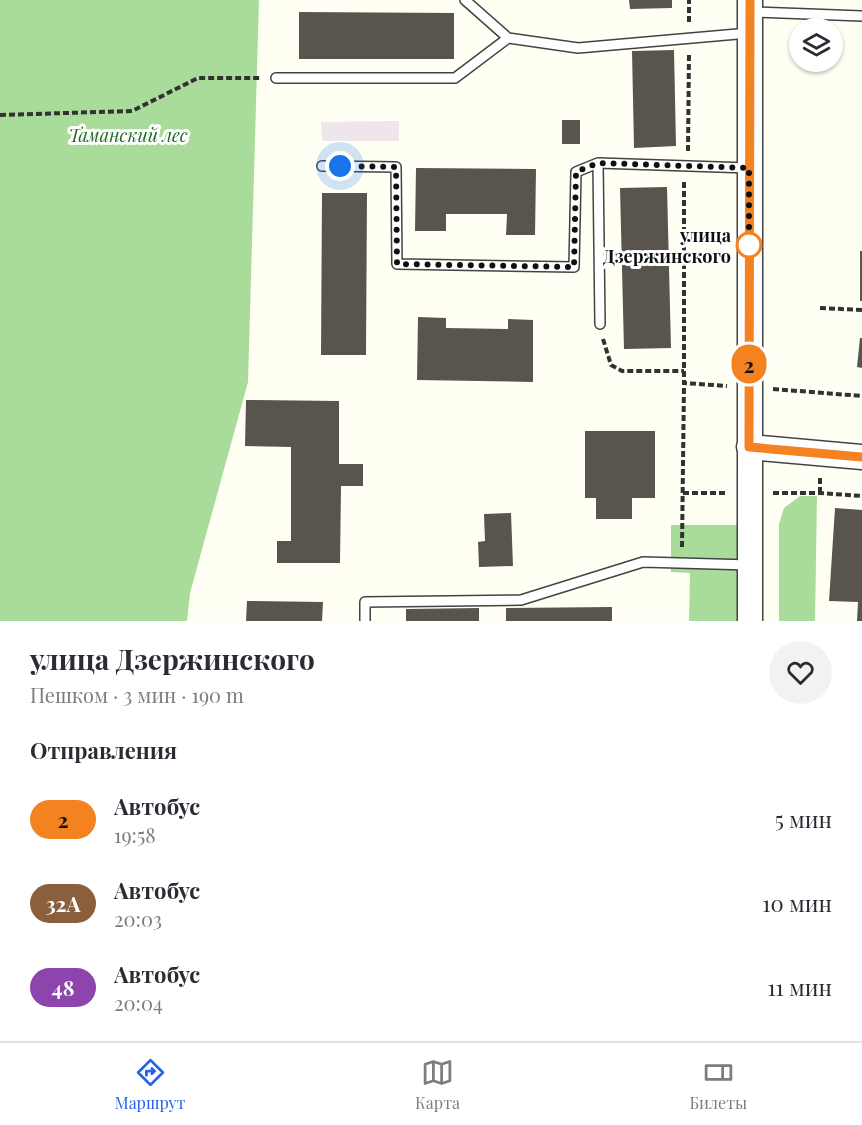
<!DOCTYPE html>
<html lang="ru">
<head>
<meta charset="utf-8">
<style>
  :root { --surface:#fff; --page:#f2f2f3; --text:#2b2b33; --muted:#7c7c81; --line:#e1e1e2; --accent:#2563eb }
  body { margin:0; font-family:"Playfair Display",serif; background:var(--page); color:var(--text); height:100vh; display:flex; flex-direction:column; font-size:22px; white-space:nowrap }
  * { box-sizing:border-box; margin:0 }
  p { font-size:20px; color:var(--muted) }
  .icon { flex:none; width:33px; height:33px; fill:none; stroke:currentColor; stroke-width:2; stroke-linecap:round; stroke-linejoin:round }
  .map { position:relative; height:621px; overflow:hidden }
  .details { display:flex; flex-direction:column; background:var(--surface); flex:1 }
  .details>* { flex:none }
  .badge { padding:0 12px; border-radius:20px; font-size:21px; line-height:39px }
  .controls { position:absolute; left:789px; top:18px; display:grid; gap:12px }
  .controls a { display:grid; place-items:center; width:54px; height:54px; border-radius:50%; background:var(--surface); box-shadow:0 2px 4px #0004; font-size:30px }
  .you { position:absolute; width:30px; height:30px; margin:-15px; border:4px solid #fff; border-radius:50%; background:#1a73e8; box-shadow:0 0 0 9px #1a73e833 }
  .map>.badge { position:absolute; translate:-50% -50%; box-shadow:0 0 0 3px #fff }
  h2 { padding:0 30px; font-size:22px; line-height:54px }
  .round { display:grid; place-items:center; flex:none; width:63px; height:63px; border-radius:32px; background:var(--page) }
  .headline { display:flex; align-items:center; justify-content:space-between; height:102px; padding:0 30px }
  h1 { font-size:28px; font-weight:700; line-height:45px }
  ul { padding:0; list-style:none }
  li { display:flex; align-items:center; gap:18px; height:84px; padding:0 30px }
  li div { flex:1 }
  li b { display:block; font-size:22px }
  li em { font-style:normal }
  li .badge { min-width:66px; font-weight:700; text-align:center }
  .tabs { display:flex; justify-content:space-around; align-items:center; height:84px; border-top:2px solid var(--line); background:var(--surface); font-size:16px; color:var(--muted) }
  .tabs a { display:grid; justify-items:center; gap:3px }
  .tabs .current { color:var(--accent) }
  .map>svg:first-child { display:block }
</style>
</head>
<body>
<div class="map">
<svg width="862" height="621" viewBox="0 0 862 621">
  <rect width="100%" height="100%" fill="#fffff4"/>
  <!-- industrial -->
  <path fill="#efe5ed" d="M399 121V141H322L321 122Z"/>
  <!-- forest -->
  <path fill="#a9dc9b" d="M0 0H259L248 382 190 593 187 621H0Z
    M800 496H817L815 621H779V524L784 508Z
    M671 525H745L744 621H689L690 573 671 572Z"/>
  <!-- building -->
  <path fill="#59544d" d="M629 0H672V8L630 9Z
    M299 12 454 13V59H299Z
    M674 50 676 146 634 148 632 51Z
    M562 120H580V144H562Z
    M416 168 536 169 535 235H506L507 214H446V231H415Z
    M667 187 671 348 624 349 620 188Z
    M322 193H367L366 355H321Z
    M860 251H862V301H860Z
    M418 317 446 318V328L508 329V319L533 320V382L417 380Z
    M860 338H862V368L857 367Z
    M246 400 339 401V464H363V486H341L340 563H277V541H291V447L245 446Z
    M585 431H655V498H632V519H596V498H585Z
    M835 508 862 510V621H857L858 602 829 601Z
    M511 513 513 566 479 567 478 542 485 541 484 514Z
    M247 601 323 602 322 621H246Z
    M612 607V621H506V608Z
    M479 608V621H406V609Z"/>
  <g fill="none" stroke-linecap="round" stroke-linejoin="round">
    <!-- service casing -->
    <g stroke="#434343" stroke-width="12">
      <path id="service" d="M465 0 508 38 578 48 749 33
        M752 12 862 16
        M276 78H455L508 38
        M322 166 396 167 397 264 574 267 576 172 598 163
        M600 324 598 163 749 168
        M365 621V602L521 600 643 562 750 565"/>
    </g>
    <!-- tertiary casing -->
    <g stroke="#434343" stroke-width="27">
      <path id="tertiary" d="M749 447 862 457
        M750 621V0"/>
    </g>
    <!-- path -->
    <path stroke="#323232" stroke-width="4" stroke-dasharray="6 3" stroke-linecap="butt" d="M689 22V0
      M0 115 132 111 198 78H261
      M688 151 689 53
      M684 182V383L727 386
      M820 308 862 310
      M603 339 611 365 622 371H684
      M773 389 862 396
      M683 493H726
      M773 493H820L862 496
      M820 493V476
      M682 547 684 383"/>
    <!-- service -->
    <use href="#service" stroke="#fff" stroke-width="9"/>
    <!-- tertiary -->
    <use href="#tertiary" stroke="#fff" stroke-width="24"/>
  </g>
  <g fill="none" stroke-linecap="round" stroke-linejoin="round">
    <!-- line casing -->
    <g stroke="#fff" stroke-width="14">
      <path id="line" d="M750 0 749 447 862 457"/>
    </g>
    <!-- line -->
    <use href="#line" stroke="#f58220" stroke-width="9"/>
    <!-- walk -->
    <path stroke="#101010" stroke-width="6" stroke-dasharray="0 10.8" d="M340 166 396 167 397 264 574 267 576 172 598 163 749 168V245"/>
  </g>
  <!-- markers -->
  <circle fill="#fff" stroke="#f58220" stroke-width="3" cx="749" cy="245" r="12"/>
  <g text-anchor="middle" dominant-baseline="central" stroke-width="6" stroke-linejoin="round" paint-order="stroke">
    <!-- park labels -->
    <g font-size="18" font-style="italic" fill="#1f6a21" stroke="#fff">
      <text x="128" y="135">Таманский лес</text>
    </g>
    <!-- stop labels -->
    <g font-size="18" font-weight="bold" fill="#101010" stroke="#fff" text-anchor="end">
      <text x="731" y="235">улица<tspan x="731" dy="21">Дзержинского</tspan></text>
    </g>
  </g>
</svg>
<div class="controls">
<a><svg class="icon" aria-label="layers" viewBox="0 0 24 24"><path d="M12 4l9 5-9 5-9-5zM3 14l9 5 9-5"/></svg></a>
</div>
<div class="you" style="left:340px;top:166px"></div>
<b class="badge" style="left:749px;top:364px;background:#f58220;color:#111">2</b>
</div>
<section class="details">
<div class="headline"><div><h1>улица Дзержинского</h1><p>Пешком · 3 мин · 190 m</p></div><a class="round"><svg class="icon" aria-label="heart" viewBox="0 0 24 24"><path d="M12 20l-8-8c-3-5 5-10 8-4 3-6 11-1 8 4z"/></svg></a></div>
<h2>Отправления</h2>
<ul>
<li><span class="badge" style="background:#f58220;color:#111">2</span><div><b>Автобус</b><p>19:58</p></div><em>5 мин</em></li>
<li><span class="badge" style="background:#8b5e3c;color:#fff">32A</span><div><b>Автобус</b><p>20:03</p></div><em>10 мин</em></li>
<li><span class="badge" style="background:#8e44ad;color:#fff">48</span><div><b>Автобус</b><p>20:04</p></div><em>11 мин</em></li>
</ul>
</section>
<nav class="tabs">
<a class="current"><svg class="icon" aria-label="directions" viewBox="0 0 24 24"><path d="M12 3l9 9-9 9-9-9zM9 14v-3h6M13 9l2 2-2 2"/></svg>Маршрут</a>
<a><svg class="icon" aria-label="map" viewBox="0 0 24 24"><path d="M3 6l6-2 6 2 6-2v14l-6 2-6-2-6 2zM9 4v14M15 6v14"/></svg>Карта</a>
<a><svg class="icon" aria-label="tickets" viewBox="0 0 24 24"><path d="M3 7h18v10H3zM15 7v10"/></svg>Билеты</a>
</nav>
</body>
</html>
